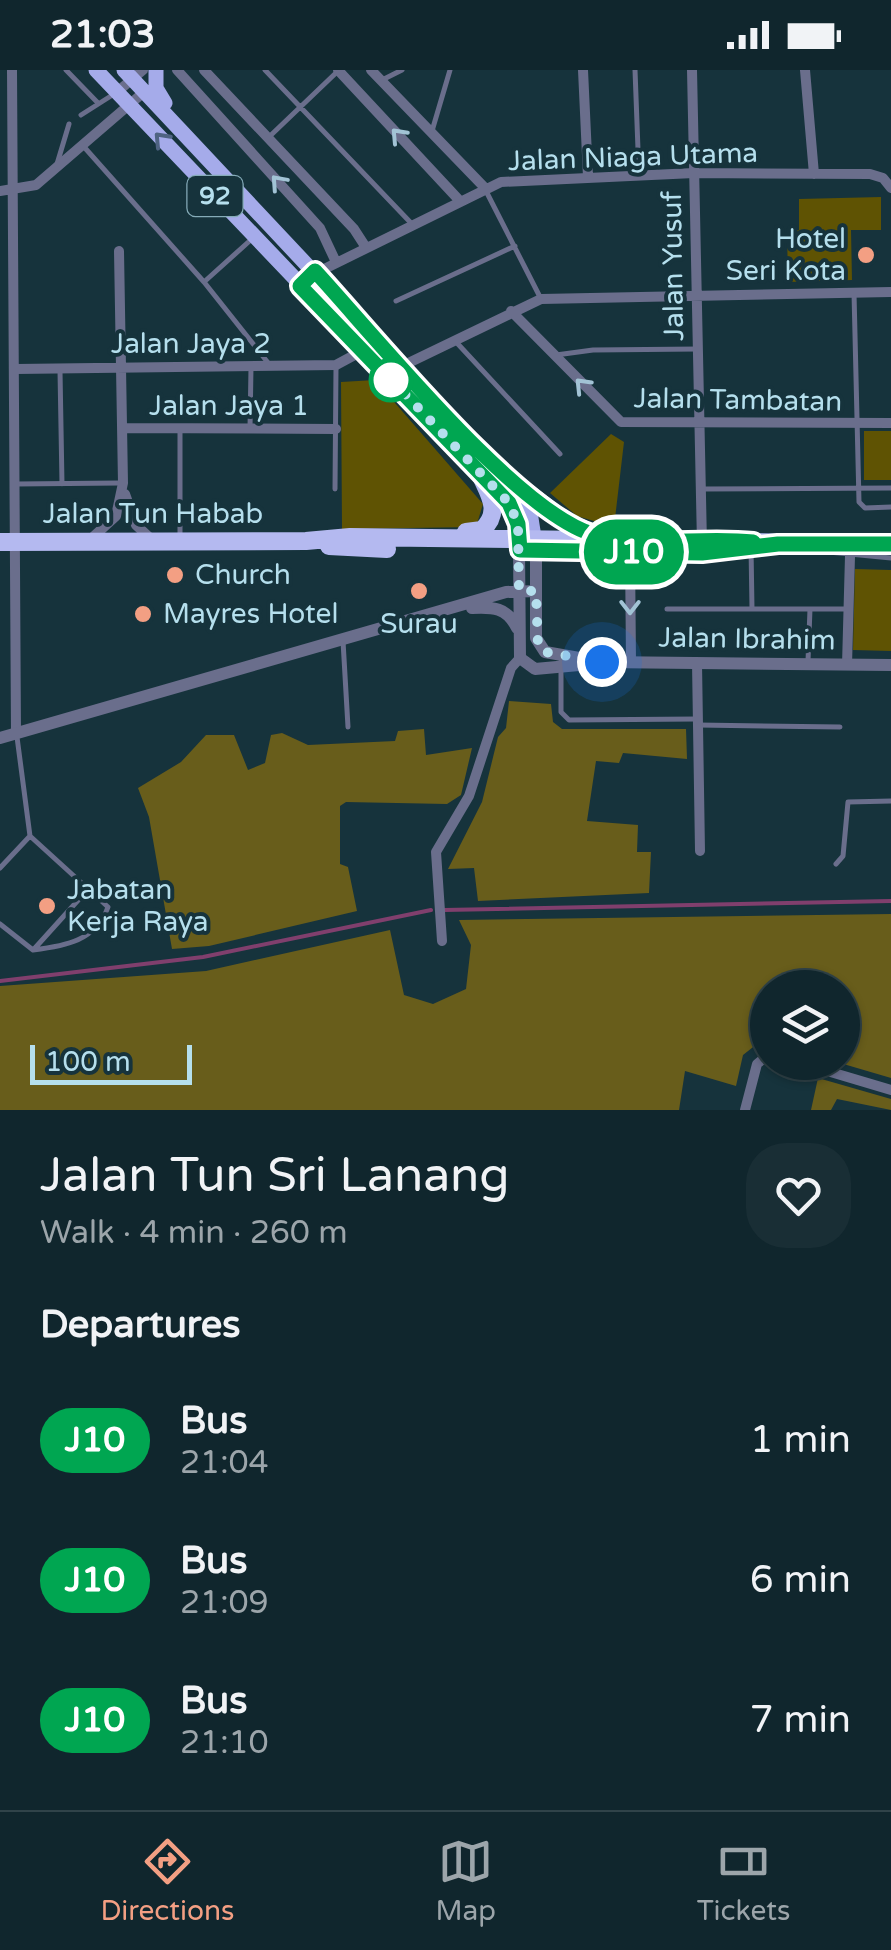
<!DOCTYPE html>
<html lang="en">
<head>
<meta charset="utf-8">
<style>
  :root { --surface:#10262d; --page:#192e35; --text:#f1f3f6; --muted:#9ca5aa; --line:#304349; --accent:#f39f83 }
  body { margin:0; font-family:"Varela Round",sans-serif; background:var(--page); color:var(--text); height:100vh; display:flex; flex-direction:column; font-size:38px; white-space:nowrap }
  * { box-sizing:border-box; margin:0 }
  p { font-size:32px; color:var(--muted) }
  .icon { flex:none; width:55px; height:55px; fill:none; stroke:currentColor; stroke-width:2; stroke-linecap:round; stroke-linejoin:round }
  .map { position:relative; height:1040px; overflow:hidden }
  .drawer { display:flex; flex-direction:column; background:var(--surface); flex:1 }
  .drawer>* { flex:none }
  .badge { padding:0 20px; border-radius:32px; font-size:35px; line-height:65px }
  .controls { position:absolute; left:750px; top:900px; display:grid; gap:20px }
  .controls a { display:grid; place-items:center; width:110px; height:110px; border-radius:50%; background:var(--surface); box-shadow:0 2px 8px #0004,0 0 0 2px var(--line); font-size:50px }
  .scale { position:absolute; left:30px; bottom:25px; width:162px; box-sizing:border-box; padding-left:10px; border:5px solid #b5dfed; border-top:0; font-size:28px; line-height:35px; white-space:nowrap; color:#b5dfed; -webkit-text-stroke:8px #16333c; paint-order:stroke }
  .you { position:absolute; width:50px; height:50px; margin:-25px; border:8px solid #fff; border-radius:50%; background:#1a73e8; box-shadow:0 0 0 15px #1a73e833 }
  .map>.badge { position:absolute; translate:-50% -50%; box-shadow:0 0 0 5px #fff }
  h2 { padding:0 40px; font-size:38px; line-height:90px }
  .round { display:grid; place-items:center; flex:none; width:105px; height:105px; border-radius:40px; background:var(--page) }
  .overview { display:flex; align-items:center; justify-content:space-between; height:170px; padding:0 40px }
  h1 { font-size:48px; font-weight:600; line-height:75px }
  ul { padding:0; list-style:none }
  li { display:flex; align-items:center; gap:30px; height:140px; padding:0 40px }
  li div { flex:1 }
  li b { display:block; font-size:38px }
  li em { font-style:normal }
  li .badge { min-width:110px; font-weight:700; text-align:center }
  .status { display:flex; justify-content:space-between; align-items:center; height:70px; padding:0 50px; background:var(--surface); direction:ltr }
  .status svg { height:28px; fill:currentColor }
  .tabs { display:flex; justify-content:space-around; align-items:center; height:140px; border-top:2px solid var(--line); background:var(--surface); font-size:28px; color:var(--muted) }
  .tabs a { display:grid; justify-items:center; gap:5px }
  .tabs .current { color:var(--accent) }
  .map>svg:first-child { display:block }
</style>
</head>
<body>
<div class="status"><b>21:03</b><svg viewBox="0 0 49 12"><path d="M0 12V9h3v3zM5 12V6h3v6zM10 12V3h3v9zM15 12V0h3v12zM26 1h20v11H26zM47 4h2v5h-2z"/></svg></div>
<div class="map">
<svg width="891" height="1040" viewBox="0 0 891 1040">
  <rect width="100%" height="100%" fill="#16333c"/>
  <!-- green -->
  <path fill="#5f5303" d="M881 127V160H851L852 210 788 212 787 161 799 160V129Z
    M375 310 483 434 476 457 342 459 341 312Z
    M864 361H891V410H864Z
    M611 364 624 372 614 457 577 446 550 423Z
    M855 499 891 500V581L853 580Z"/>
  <!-- forest -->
  <path fill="#685d1b" d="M509 631 551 634 553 652 562 659H686L687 689 623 683 619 693 596 691 587 751 638 755 637 782H651L649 823 478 831 474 798 448 799 482 732 498 667 506 658Z
    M424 659 426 685 472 678 461 725 447 734 346 732 340 736V794L348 797 357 841 209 876 172 879 149 747 138 718 181 692 206 665H234L248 700 265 693 271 665 282 663 308 675 395 671 398 661Z
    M891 844V1008L840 993 842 918H768L767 971 762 970 743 985 736 1016 685 1001 679 1040H0V916L206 901 390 860 404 925 433 934 466 919 471 875 459 850Z
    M818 1008 891 1029V1040L837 1029 831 1040H811Z"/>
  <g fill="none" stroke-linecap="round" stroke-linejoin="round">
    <!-- stream -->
    <path stroke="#803f6d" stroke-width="4" d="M444 840 891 831
      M0 911 203 887 431 840"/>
    <!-- service -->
    <path stroke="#6a6e8c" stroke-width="5" d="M66 0 97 32
      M265 0 411 153
      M635 0 639 106
      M382 10 402 0
      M81 45 114 24
      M432 61 450 0
      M270 66 338 1
      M85 78 204 212 269 294
      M57 94 69 54
      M486 121 540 227
      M204 212 254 167
      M854 223 859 432 865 438 891 437
      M396 231 515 176
      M457 273 560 384
      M556 285 593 280 698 279
      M60 301 62 414
      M250 358 251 297
      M180 361V465
      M16 414 120 413
      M335 419 336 297
      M704 419 891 418
      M751 477 752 539
      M808 480 891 488
      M667 539H848
      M343 571 348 657
      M808 591 810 539
      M561 599V642L569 650 696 649
      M698 655 840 657
      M836 794 843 786 848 732 891 731
      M0 798 30 766
      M0 854 33 880C65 876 96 871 108 837L30 766 17 667
      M35 878 90 817"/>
    <!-- minor -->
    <path stroke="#6a6e8c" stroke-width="10" d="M12 0 16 664
      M177 0 320 158 335 190
      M204 0 354 159 365 176
      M338 0 459 130
      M371 0 485 118
      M583 0 588 107
      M692 0 702 474
      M805 0 814 104
      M117 22 143 0
      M0 121 36 115 144 22
      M310 206 501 112 694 103 870 104 883 108 891 118
      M511 241 621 352 891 353
      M398 298 541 229 891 222
      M16 299 336 295 362 281
      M123 358 336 359
      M125 424 136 455 150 468
      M93 467 116 446 123 413 119 181
      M630 482 631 592
      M697 593 700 781
      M847 595 850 486
      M442 871 436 782 469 726 511 598 520 588
      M797 992 891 1020
      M745 1040 757 994 768 985"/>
    <!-- tertiary -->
    <path stroke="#6a6e8c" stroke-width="12" d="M519 480 520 588 535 599 590 594
      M536 480V568L545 582 602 592 891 595
      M472 538C493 537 507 537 517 558
      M0 668 506 522 536 521"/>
    <!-- primary -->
    <path stroke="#a5abea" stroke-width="15" d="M96 0 509 433 518 454 519 480
      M124 0 502 403 530 442 536 480
      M156 0V18L165 33"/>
    <!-- trunk -->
    <path stroke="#b4b9f0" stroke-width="18" d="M502 403 565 451 597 465
      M466 462 482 460C504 440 486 421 478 399
      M0 472 306 471 350 467 891 474
      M329 476 387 479
      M573 481 702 483 737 479"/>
  </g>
  <!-- one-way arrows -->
  <defs><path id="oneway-chevron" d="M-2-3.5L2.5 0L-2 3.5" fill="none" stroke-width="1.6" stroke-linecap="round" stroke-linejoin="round" transform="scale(2.5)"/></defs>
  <g stroke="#a2c3d5">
    <use href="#oneway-chevron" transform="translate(398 65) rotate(-133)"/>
    <use href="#oneway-chevron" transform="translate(278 112) rotate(-132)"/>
    <use href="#oneway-chevron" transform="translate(582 315) rotate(-134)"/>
    <use href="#oneway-chevron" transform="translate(630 537) rotate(90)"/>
  </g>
  <use stroke="#4f6382" href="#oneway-chevron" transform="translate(161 69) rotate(-133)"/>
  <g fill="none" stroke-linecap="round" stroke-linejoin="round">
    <!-- line casing -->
    <g stroke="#fff" stroke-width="22">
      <path id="line" d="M753 472C702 466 642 479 592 464 515 440 375 266 315 201L300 216 509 433 518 454 520 480 702 483 778 474H891"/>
    </g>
    <!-- line -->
    <use href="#line" stroke="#00a651" stroke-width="15"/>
    <!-- walk -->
    <path stroke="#b5dfed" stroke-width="10" stroke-dasharray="0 18" d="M391 310 386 304 509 433 518 454 519 521H536L538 576 545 582 602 592"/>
  </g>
  <!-- markers -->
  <g fill="#f39f83" stroke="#16333c" stroke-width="4">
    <circle cx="866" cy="185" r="10"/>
    <circle cx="175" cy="505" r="10"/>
    <circle cx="419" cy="521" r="10"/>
    <circle cx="143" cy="544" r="10"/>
    <circle cx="47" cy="836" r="10"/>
  </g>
  <circle fill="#fff" stroke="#00a651" stroke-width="5" cx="391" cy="310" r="20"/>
  <g text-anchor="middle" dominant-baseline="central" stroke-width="8" stroke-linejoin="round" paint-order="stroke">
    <!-- shield labels -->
    <rect fill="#16333c" stroke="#85abb8" stroke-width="2.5" x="187.5" y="106" width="55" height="40" rx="8"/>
    <g font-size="25" font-weight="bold" fill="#b5dfed">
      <text x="215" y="126">92</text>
    </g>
    <!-- street labels -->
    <g font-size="28" fill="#b5dfed" stroke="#16333c">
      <text transform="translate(633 87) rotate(-2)">Jalan Niaga Utama</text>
      <text transform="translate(673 196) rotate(-91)">Jalan Yusuf</text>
      <text x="191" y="274">Jalan Jaya 2</text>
      <text transform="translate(738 330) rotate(1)">Jalan Tambatan</text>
      <text x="229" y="336">Jalan Jaya 1</text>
      <text x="153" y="444">Jalan Tun Habab</text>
      <text transform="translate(747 569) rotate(1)">Jalan Ibrahim</text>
    </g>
    <!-- poi labels -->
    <g font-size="28" fill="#b5dfed" stroke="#16333c" text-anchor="start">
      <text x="846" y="169" text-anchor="end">Hotel<tspan x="846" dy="32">Seri Kota</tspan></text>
      <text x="195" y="505">Church</text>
      <text x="163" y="544">Mayres Hotel</text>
      <text x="419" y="554" text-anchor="middle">Surau</text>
      <text x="67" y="820">Jabatan<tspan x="67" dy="32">Kerja Raya</tspan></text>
    </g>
  </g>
</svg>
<div class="controls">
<a><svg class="icon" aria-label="layers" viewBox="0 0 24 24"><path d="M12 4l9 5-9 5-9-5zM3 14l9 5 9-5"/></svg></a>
</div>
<div class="scale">100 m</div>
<div class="you" style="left:602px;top:592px"></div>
<b class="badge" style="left:634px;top:482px;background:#00a651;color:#fff">J10</b>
</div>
<section class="drawer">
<div class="overview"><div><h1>Jalan Tun Sri Lanang</h1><p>Walk · 4 min · 260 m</p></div><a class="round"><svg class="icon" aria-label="heart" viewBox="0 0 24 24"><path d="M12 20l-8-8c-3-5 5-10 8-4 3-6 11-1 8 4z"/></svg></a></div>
<h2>Departures</h2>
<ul>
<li><span class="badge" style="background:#00a651;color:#fff">J10</span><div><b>Bus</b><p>21:04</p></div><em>1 min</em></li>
<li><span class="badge" style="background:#00a651;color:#fff">J10</span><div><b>Bus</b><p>21:09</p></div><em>6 min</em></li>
<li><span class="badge" style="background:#00a651;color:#fff">J10</span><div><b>Bus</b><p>21:10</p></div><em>7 min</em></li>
</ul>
</section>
<nav class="tabs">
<a class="current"><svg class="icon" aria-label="directions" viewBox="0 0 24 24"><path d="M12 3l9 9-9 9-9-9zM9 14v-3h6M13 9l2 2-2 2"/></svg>Directions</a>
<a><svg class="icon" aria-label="map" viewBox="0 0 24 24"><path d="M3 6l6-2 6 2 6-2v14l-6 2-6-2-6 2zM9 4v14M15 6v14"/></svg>Map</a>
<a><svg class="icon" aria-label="tickets" viewBox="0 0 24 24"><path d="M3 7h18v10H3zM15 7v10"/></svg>Tickets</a>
</nav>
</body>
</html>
